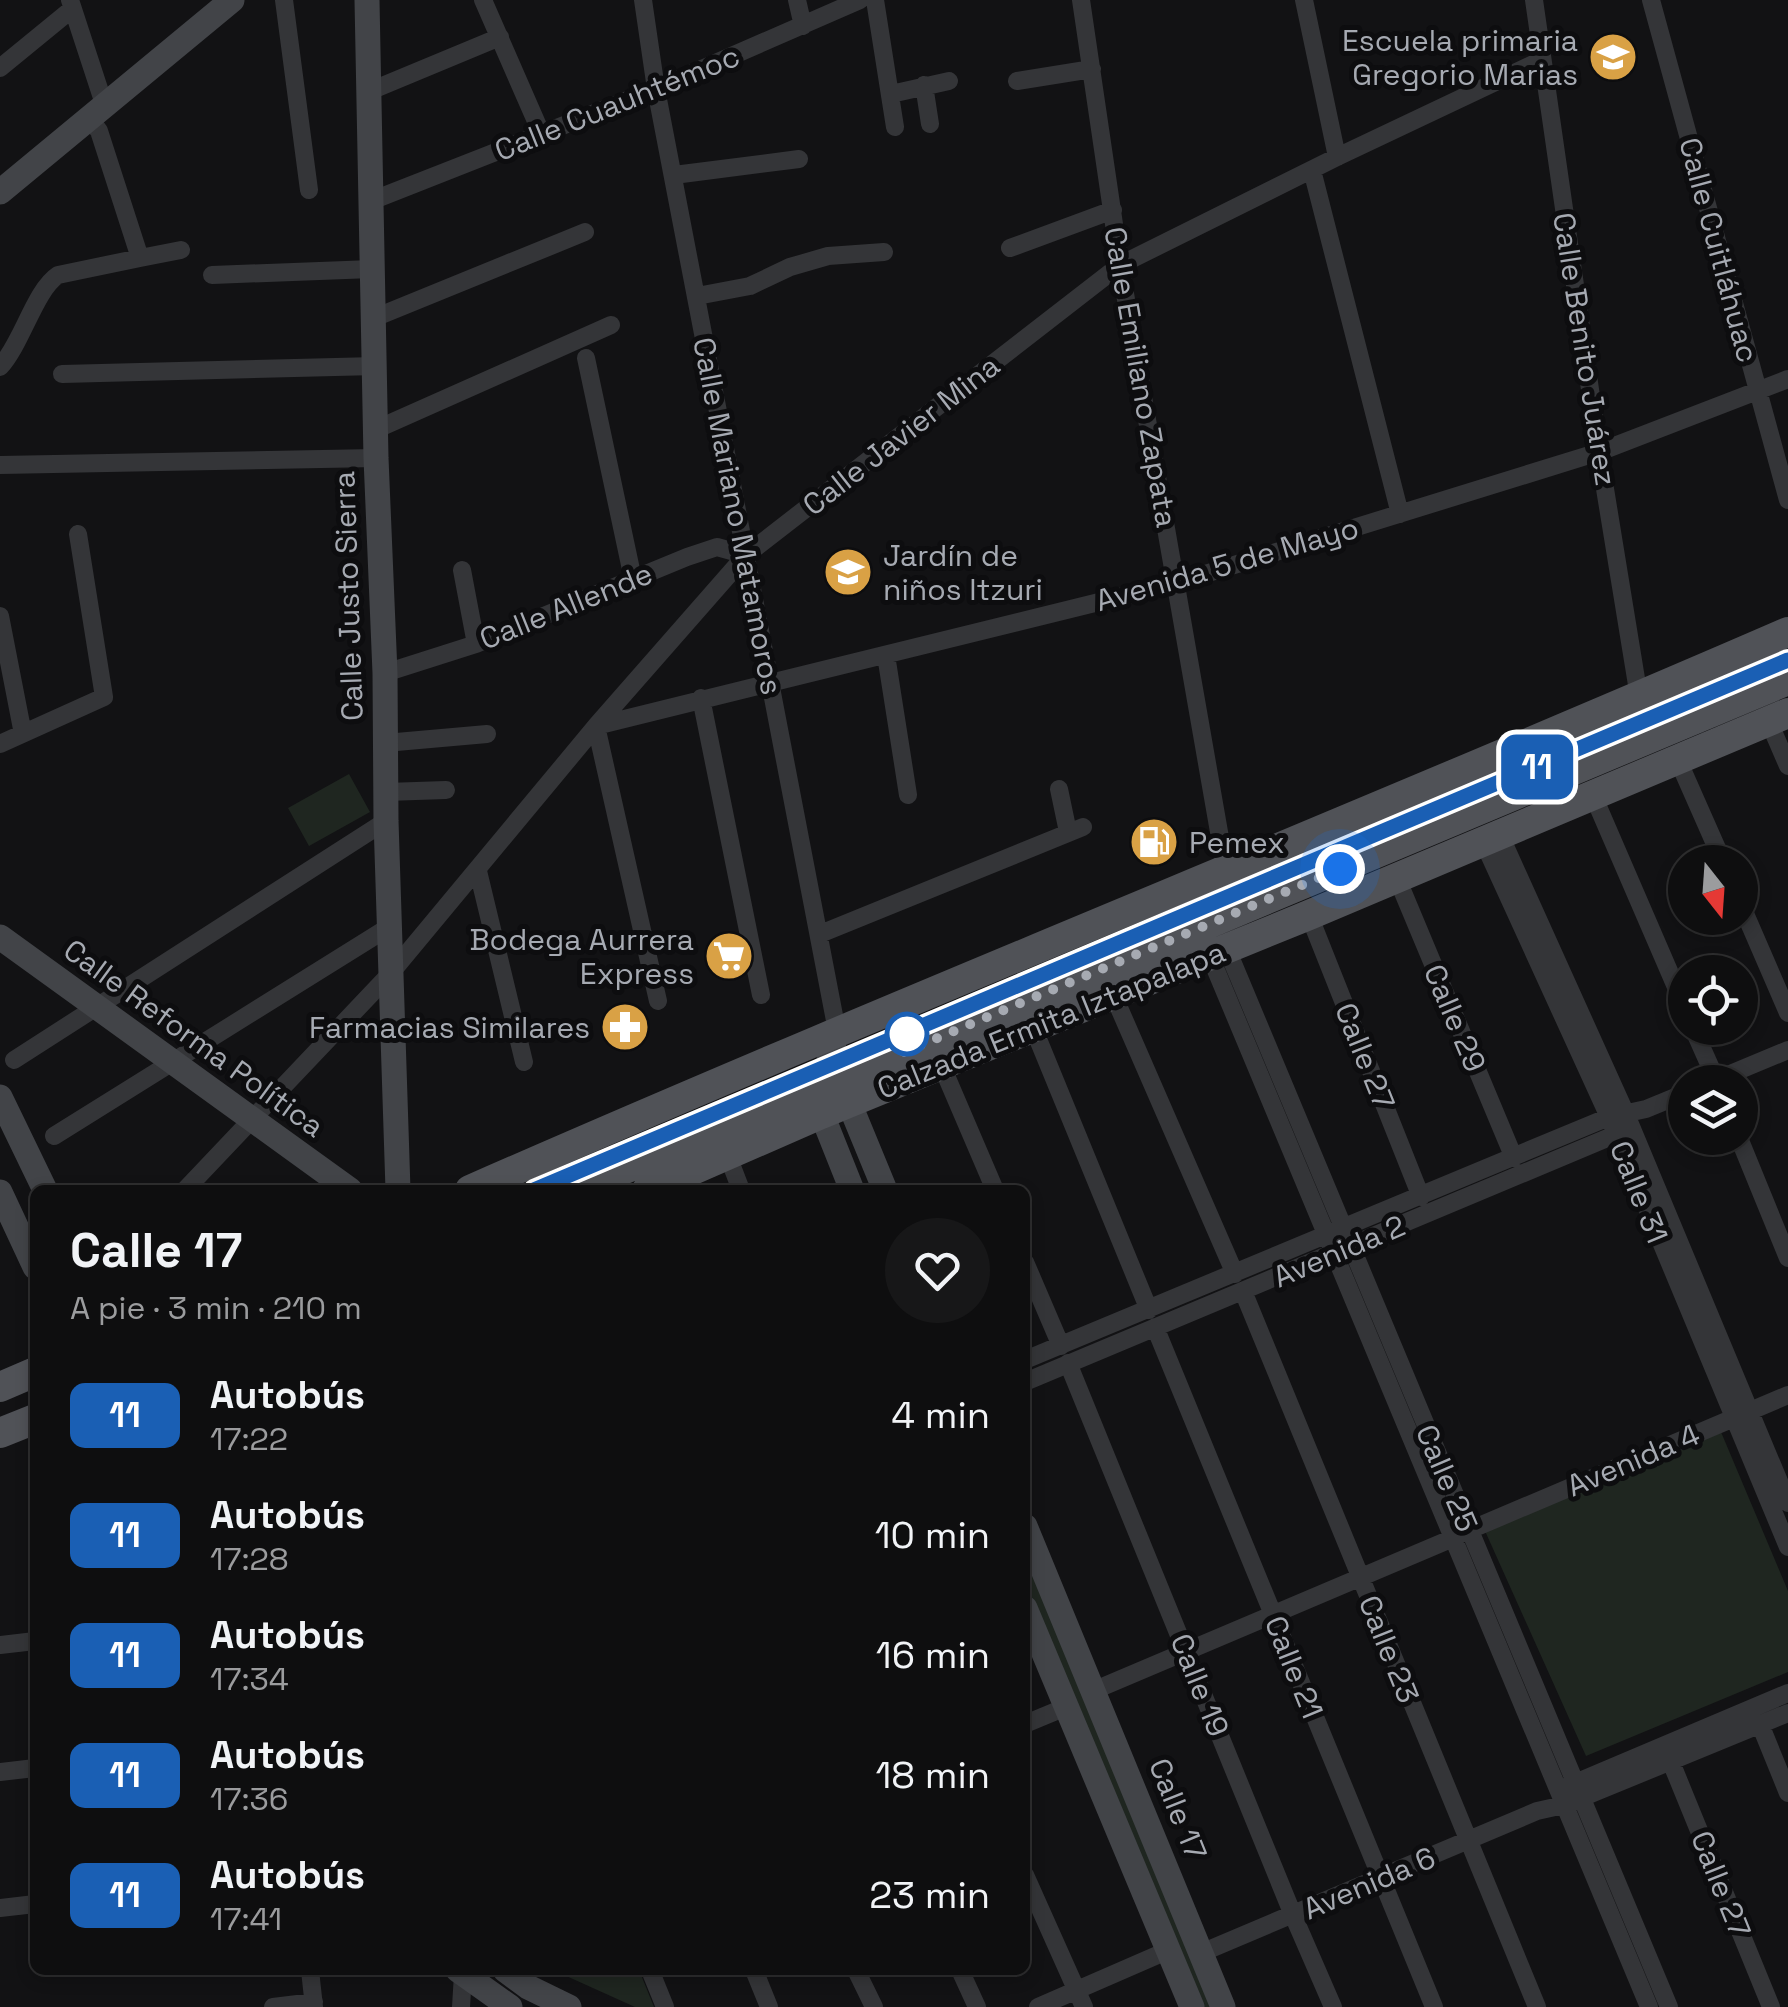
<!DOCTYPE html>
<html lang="es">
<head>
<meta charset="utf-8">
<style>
  :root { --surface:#0e0e0f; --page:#171718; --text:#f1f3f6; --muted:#9b9c9e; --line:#2e2e2f }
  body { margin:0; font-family:"Space Grotesk",sans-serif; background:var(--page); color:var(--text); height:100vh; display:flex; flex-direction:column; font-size:38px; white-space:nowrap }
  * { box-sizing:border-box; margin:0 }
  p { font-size:32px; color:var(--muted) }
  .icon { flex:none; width:55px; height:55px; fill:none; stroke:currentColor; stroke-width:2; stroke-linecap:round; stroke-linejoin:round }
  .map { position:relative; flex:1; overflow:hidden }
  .details { position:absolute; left:30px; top:1185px; width:1000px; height:790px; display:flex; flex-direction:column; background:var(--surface); border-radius:15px; box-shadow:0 5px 15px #0003,0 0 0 2px var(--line) }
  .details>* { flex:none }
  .badge { padding:0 20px; border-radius:15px; font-size:35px; line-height:65px }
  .needle { width:65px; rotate:163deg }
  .controls { position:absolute; left:1668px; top:845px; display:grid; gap:20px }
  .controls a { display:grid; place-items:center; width:90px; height:90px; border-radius:50%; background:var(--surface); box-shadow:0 5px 15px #0003,0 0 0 2px var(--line); font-size:50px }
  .you { position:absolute; width:50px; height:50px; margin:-25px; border:8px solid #fff; border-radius:50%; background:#1a73e8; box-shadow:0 0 0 15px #1a73e833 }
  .map>.badge { position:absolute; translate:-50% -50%; box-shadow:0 0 0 5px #fff }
  .round { display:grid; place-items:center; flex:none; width:105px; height:105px; border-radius:52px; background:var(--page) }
  .headline { display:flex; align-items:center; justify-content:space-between; height:170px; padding:0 40px }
  h1 { font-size:48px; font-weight:800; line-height:75px }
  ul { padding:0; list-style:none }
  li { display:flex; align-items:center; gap:30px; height:120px; padding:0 40px }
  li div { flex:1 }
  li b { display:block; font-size:38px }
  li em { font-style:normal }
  li .badge { min-width:110px; font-weight:700; text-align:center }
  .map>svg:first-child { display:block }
</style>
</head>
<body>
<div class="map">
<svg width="1788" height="2007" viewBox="0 0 1788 2007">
  <rect width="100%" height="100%" fill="#121214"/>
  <!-- green -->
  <path fill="#1f2620" d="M349 774 370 812 309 846 288 808Z
    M1721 1432 1788 1591V1672L1586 1756 1481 1522Z
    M1025 1549 1213 2007H1195L1025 1593Z
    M553 1970H639L654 2007H635Z"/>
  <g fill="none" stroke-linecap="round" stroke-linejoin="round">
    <!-- street -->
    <path stroke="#343538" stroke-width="18" d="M70 0 105 107
      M284 0 309 190
      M483 0 542 135
      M643 0 656 89 837 1031
      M797 0 803 26
      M875 0 895 127
      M1081 0 1120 265 1226 872
      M1304 0 1337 157
      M1534 0 1599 452 1639 697
      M1651 0 1788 500
      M0 68 72 9
      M1017 81 1092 69
      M924 85 930 124
      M370 91 500 37
      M891 94 949 81
      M1312 170 1400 514
      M674 175 799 159
      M371 201 656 89 860 0
      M1010 248 1113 210
      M140 258 181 250
      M212 275 372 269
      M697 296 750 286 790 267 828 256 884 252
      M374 318 585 232
      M586 358 633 579
      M0 367C22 343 35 290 58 275L140 258 99 131 90 119
      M62 374 376 366
      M377 429 611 325
      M0 465 376 458
      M462 570 476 644
      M0 616 23 734
      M886 655 908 795
      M385 673 476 644 687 557 717 547 746 555
      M701 698 761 995
      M1769 722 1788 766
      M385 743 487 734
      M0 744 104 697 78 534
      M1678 760 1723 862
      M1059 789 1068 832
      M386 792 446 790
      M1593 795 1685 1008
      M1500 835 1625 1112 1788 1503
      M1483 841 1609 1117 1788 1547
      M478 871 524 1062
      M1397 878 1514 1158
      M1740 902 1788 1013
      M1309 915 1421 1197
      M820 934 1083 827
      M1227 949 1669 2007
      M1210 956 1649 2007
      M1113 994 1235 1274
      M658 1001 596 726 1176 583 1599 452 1788 379
      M1033 1027 1149 1310
      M1693 1028 1717 1082
      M14 1060 386 821
      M941 1064 995 1190
      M1711 1082 1788 1050
      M54 1136 389 927
      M1739 1138 1788 1258
      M728 1156 741 1190
      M185 1190 390 974 596 726 746 555 1120 265 1337 157 1542 60
      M1025 1262 1061 1346
      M1243 1291 1537 2007
      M1155 1327 1434 2007
      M1025 1360 1609 1117 1646 1109 1685 1093
      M1068 1363 1293 1915 1333 2007
      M1025 1382 1624 1131
      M1479 1526 1788 1395
      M0 1645 35 1641
      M1095 1690 1458 1536
      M1025 1724 1066 1707
      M1760 1724 1788 1793
      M1671 1762 1771 2007
      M0 1772 35 1768
      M1568 1786 1788 1693
      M1025 1875 1084 2007
      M0 1908 35 1904
      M1201 1953 1537 1811 1564 1805 1788 1713
      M310 1970 314 2007
      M650 1970 665 2007
      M754 1970 769 2007
      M856 1970 874 2007
      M960 1970 977 2007
      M273 2007 314 2002
      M461 2007 463 1974
      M1038 2007 1169 1950"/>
    <!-- secondary -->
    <path stroke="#424448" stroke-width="25" d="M367 0 376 458 385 673 386 821 398 1190
      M0 192 232 0
      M0 937 350 1190
      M837 1031 828 1064 813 1092 852 1190
      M843 1088 885 1190
      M0 1097 45 1190
      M0 1192 35 1267
      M1025 1526 1223 2007
      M1025 1608 1192 2007
      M458 1970 510 2007
      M505 1970 528 1987 569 2007"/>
    <!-- primary -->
    <path stroke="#505257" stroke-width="30" d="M470 1190C907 998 1351 822 1788 632
      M575 1190 1788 680
      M647 1190 821 1114 1309 915 1788 713
      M0 1387 35 1372
      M0 1433 35 1419"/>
  </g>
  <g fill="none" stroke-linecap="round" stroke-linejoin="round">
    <!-- line casing -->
    <g stroke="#fff" stroke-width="22">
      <path id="line" d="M534 1190 1788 660"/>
    </g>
    <!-- line -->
    <use href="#line" stroke="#1a5fb4" stroke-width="15"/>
    <!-- walk -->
    <path stroke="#a6aab2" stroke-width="10" stroke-dasharray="0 18" d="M907 1034 904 1052 1340 869"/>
  </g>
  <!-- icons -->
  <defs>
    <g id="school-disc" transform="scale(2.5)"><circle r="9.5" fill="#d9a145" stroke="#0d0d0f"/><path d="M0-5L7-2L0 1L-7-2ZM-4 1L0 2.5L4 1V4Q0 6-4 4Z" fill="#fff"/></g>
    <g id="fuel-disc" transform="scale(2.5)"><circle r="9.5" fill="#d9a145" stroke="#0d0d0f"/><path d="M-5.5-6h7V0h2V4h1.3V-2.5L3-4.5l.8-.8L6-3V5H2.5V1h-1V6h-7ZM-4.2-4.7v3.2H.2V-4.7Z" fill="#fff"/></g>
    <g id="supermarket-disc" transform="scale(2.5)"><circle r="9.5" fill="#d9a145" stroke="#0d0d0f"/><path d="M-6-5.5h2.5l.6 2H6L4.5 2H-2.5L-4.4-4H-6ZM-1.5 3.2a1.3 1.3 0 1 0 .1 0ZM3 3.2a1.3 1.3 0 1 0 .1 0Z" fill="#fff"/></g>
    <g id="pharmacy-disc" transform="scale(2.5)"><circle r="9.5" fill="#d9a145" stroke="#0d0d0f"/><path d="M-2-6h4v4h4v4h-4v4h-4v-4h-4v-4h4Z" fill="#fff"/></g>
  </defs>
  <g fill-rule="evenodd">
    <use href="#school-disc" x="1613" y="57"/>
    <use href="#school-disc" x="848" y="572"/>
    <use href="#fuel-disc" x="1154" y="842"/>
    <use href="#supermarket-disc" x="729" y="956"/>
    <use href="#pharmacy-disc" x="625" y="1027"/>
  </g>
  <!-- markers -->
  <circle fill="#fff" stroke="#1a5fb4" stroke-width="5" cx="907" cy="1034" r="20"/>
  <g text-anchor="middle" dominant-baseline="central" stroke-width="10" stroke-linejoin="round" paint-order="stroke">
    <!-- poi labels -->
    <g font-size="30" fill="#a6aab2" stroke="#0d0d0f" text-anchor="end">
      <text x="1578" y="40">Escuela primaria<tspan x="1578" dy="34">Gregorio Marias</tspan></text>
      <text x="883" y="555" text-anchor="start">Jardín de<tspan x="883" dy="34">niños Itzuri</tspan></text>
      <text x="1189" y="842" text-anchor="start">Pemex</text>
      <text x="694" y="939">Bodega Aurrera<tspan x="694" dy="34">Express</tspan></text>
      <text x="590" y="1027">Farmacias Similares</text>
    </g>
    <!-- street labels -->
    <g font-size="30" fill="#a6aab2" stroke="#0d0d0f">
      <text transform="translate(617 103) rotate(-22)">Calle Cuauhtémoc</text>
      <text transform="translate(1719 250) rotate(75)">Calle Cuitláhuac</text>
      <text transform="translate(1585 349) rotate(81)">Calle Benito Juárez</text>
      <text transform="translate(1141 377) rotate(80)">Calle Emiliano Zapata</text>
      <text transform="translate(901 435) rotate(-38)">Calle Javier Mina</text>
      <text transform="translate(738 516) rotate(79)">Calle Mariano Matamoros</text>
      <text transform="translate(1227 564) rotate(-16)">Avenida 5 de Mayo</text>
      <text transform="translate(348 596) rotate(-92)">Calle Justo Sierra</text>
      <text transform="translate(566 606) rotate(-22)">Calle Allende</text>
      <text transform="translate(1455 1018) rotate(67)">Calle 29</text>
      <text transform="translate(1051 1020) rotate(-22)">Calzada Ermita Iztapalapa</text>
      <text transform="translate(194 1038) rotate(36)">Calle Reforma Política</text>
      <text transform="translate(1365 1056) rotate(68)">Calle 27</text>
      <text transform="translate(1639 1192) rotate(68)">Calle 31</text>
      <text transform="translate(1339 1251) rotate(-23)">Avenida 2</text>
      <text transform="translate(1633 1460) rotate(-23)">Avenida 4</text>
      <text transform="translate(1447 1478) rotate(67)">Calle 25</text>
      <text transform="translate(1389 1649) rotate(68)">Calle 23</text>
      <text transform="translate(1294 1667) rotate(68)">Calle 21</text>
      <text transform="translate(1200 1685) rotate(68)">Calle 19</text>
      <text transform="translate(1178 1809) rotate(68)">Calle 17</text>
      <text transform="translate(1369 1883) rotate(-23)">Avenida 6</text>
      <text transform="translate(1721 1884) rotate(68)">Calle 27</text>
    </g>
  </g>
</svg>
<div class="controls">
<a><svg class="needle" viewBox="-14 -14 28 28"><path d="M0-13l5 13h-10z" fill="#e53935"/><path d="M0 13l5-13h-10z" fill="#9b9c9e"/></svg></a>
<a><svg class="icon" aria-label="locate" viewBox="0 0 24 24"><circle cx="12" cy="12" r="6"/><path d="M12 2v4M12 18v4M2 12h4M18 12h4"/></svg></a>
<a><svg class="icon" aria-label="layers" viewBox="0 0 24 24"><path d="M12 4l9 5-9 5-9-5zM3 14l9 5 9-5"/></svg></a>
</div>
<div class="you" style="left:1340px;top:869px"></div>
<b class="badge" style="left:1537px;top:767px;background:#1a5fb4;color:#fff">11</b>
<section class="details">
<div class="headline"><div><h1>Calle 17</h1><p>A pie · 3 min · 210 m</p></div><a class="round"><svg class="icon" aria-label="heart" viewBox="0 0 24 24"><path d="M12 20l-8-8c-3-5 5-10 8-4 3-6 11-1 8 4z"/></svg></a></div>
<ul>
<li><span class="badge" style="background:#1a5fb4;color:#fff">11</span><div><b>Autobús</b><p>17:22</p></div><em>4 min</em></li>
<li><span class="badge" style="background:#1a5fb4;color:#fff">11</span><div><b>Autobús</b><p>17:28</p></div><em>10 min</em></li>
<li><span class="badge" style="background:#1a5fb4;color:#fff">11</span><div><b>Autobús</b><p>17:34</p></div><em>16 min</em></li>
<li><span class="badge" style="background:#1a5fb4;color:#fff">11</span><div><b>Autobús</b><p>17:36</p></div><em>18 min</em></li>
<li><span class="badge" style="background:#1a5fb4;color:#fff">11</span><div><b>Autobús</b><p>17:41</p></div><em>23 min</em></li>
</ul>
</section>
</div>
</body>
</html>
